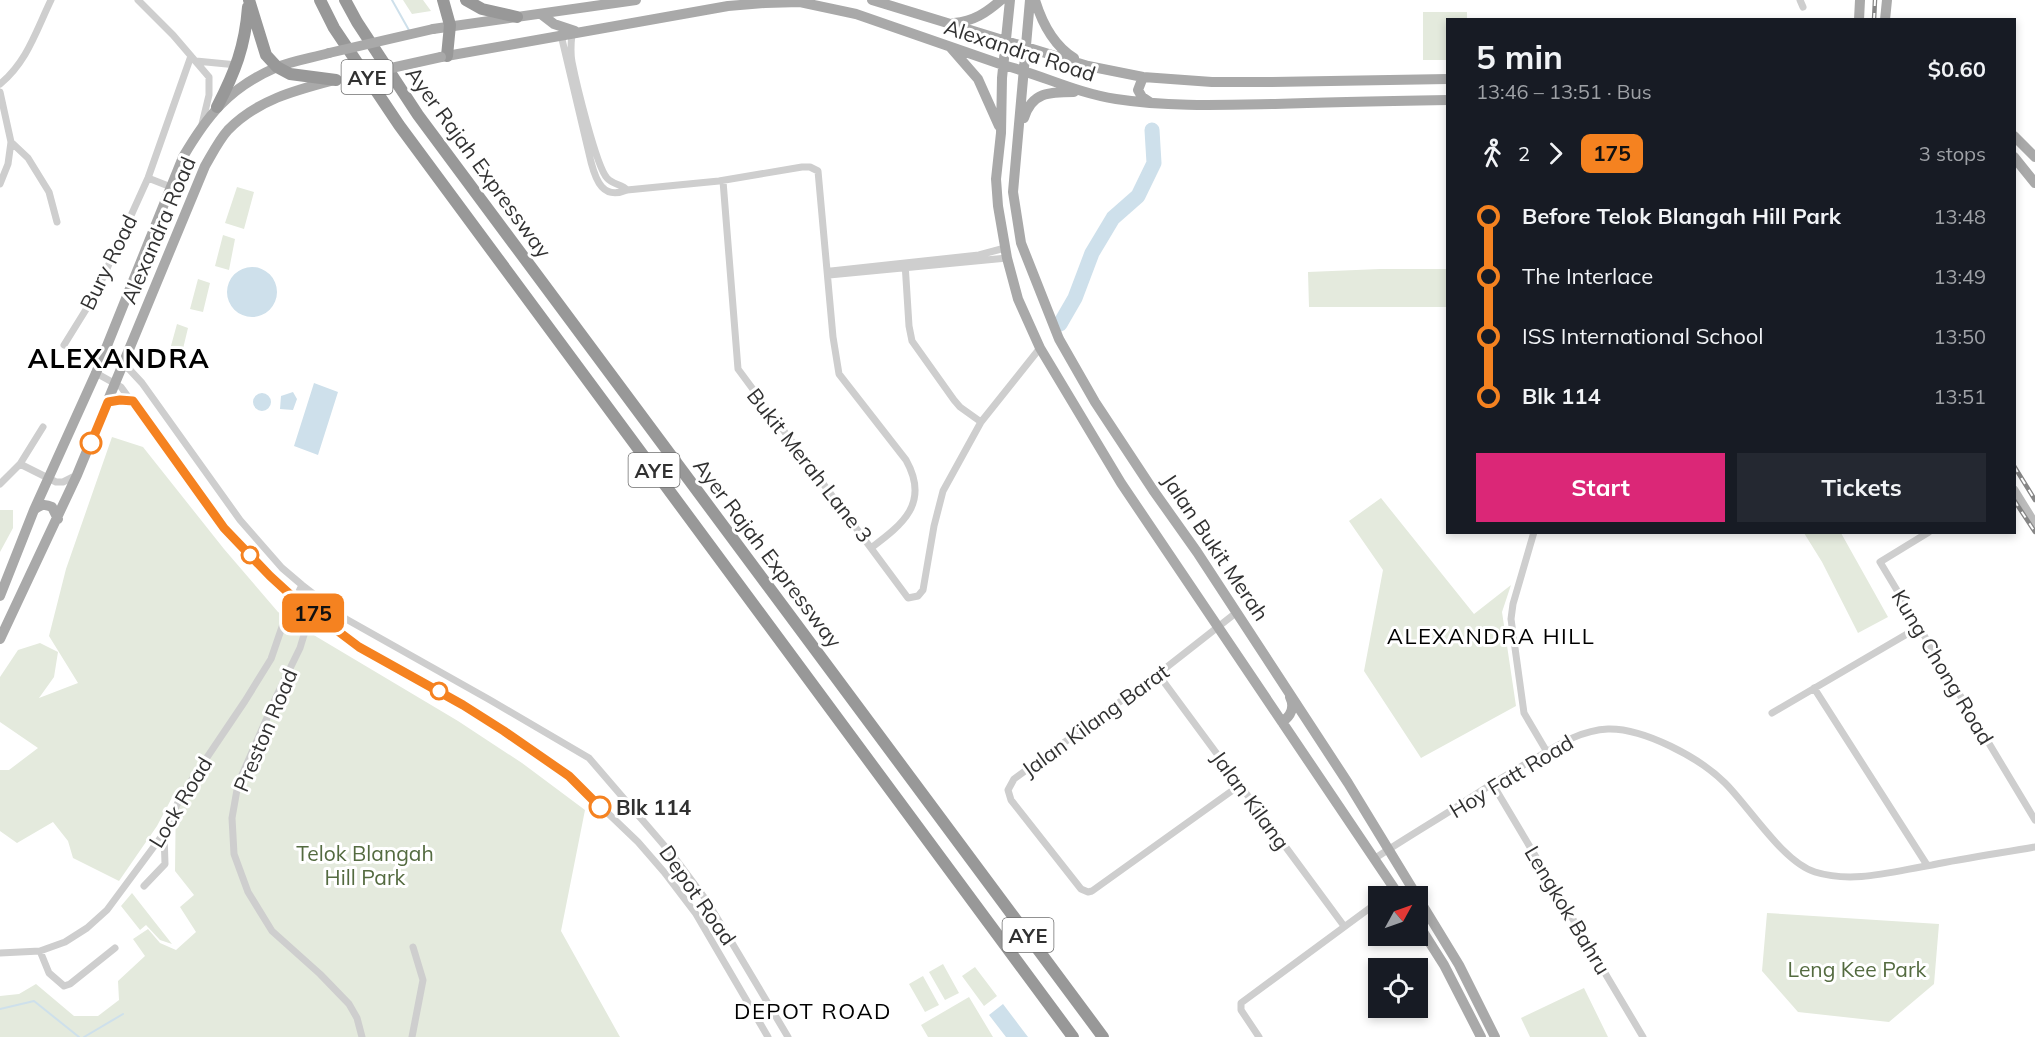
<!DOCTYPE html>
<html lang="en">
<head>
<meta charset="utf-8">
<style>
  :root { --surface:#171b24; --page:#242831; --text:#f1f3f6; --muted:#9ea1a6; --accent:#db2777 }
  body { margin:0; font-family:Mulish,sans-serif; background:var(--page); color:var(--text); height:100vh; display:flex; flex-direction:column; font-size:22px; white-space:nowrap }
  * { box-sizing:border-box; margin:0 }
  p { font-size:20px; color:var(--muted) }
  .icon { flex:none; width:33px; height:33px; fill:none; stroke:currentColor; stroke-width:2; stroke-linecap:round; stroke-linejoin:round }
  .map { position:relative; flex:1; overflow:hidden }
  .drawer { position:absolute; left:1446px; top:18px; width:570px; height:516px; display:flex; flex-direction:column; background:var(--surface); border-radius:0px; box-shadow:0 3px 9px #0003 }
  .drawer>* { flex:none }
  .badge { padding:0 12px; border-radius:9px; font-size:21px; line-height:39px }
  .needle { width:39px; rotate:50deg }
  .fabs { position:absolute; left:1368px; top:886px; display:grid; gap:12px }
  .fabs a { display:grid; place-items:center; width:60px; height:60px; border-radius:0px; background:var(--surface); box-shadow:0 3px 9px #0003; font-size:30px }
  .map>.badge { position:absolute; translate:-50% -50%; box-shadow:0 0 0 3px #fff }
  .legs { display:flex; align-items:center; gap:9px; height:66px; padding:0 30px; font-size:20px }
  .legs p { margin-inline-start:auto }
  .summary { display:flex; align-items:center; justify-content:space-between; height:102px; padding:0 30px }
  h1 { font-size:33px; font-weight:700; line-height:45px }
  .action { display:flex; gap:12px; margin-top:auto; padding:12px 30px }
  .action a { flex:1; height:69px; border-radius:0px; background:var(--accent); color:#fff; font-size:24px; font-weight:700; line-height:69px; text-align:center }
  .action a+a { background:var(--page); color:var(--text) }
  ul { padding:0 30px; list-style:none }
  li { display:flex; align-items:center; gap:21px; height:60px; font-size:22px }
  li i { display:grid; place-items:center; width:9px; height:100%; margin:0 8px; background:currentColor }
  li i::after { content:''; width:15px; height:15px; margin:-8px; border:4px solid; border-radius:50%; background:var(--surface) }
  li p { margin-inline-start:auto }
  li:first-child i { background:linear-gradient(#0000 50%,currentColor 0) }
  li:last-child i { background:linear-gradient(currentColor 50%,#0000 0) }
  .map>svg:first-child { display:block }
</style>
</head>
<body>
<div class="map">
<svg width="2035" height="1037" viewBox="0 0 2035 1037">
  <rect width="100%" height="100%" fill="#fff"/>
  <!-- green -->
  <path fill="#e4eadd" d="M403 0H423L431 11 412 14Z
    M1423 12H1467V19L1448 20 1447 60H1423Z
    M237 187 254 192 244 229 225 223Z
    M223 235 235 239 229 270 215 266Z
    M1380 269H1447V307H1309L1308 272Z
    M198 279 210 283 203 312 190 309Z
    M177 324 188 328 181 357 169 353Z
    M112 437 143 447 224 549 278 612 317 637 458 721 522 763 585 810 561 931 620 1037H0V996L19 994 36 984 74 1016H98L119 1000 118 981 145 956 133 939 148 929 160 943 176 950 196 932 180 907 194 895 175 871 176 790 157 826 119 881 73 858 68 841 53 822 17 843 0 831V770H9L38 748 0 722V677L18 650 40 643 58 652 54 677 39 698 78 683 49 636 66 569Z
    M1381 498 1474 614 1511 585 1502 612 1516 706 1421 758 1364 671 1383 570 1349 521Z
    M0 510H13V528L0 552Z
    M1804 533H1841L1888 617 1858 633 1822 562Z
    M132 893 172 944 160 940 146 925 140 930 121 906Z
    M1767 913 1939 924 1934 984 1889 1022 1798 1012 1762 971Z
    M943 964 959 993 945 1000 929 972Z
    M975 967 997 996 984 1006 962 976Z
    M923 976 939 1005 925 1012 909 984Z
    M1584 988 1608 1037H1530L1521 1018Z
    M969 997 993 1037H928L921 1025Z"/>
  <!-- water -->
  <path fill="#cee0eb" d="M227 292a25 25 0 1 1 50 0a25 25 0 1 1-50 0Z
    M314 383 338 392 318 455 294 446Z
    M293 392 297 399 293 410 280 409 281 396Z
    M253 402a9 9 0 1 1 18 0a9 9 0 1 1-18 0Z
    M1003 1004 1028 1037H1006L989 1015Z"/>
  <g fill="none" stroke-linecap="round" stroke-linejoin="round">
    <!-- stream -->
    <path stroke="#cee0eb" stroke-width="2" d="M392 0 410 32
      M0 1009 34 1001 79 1037
      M84 1037 123 1014"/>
    <!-- river -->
    <path stroke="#cee0eb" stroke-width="15" d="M1060 324 1075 298 1092 253 1113 218 1138 196 1154 163 1152 130"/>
    <!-- street -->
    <path stroke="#cecece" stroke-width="7" d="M138 0 173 35 209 77V95L202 124
      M1800 0 1803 7
      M572 33C571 43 570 52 572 62 576 82 596 166 607 178 613 185 622 184 627 190
      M561 35 591 162C596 181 603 200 627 190L719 181 802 167H810L818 171 833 337 839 374 906 460C930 503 903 524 871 548
      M196 61 237 65
      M0 84C27 62 36 31 51 0
      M0 92 11 142 8 164 0 184
      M11 142 28 158 49 192 57 222
      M148 178 171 187
      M723 181 738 369 908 598 918 596 923 590 934 526 943 491 981 422 1040 348
      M905 263 909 326 912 341 954 400 960 407 981 422
      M831 271 979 255 1005 248
      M829 275 1007 258
      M64 345 95 295 148 178 191 56
      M103 357 129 369 142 383 240 520 282 568 302 585 346 619 490 700 589 758 675 858 707 901 788 1037
      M96 373 121 387 224 528 294 599 359 647 463 705 504 731 569 776 638 842 664 872 696 914 768 1037
      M20 464 56 482H63L77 475
      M0 484 20 464 43 427
      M1534 532 1513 604 1511 619 1524 713 1547 752
      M1929 532 1880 562 2035 820
      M319 598 311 612 300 648 277 695 238 784 232 818 234 854 248 892 272 931 320 974 349 1004 357 1018 362 1037
      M1237 612 1158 674 1014 779 1008 790 1011 800 1081 889 1088 892 1092 891 1240 785
      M1158 674 1344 926
      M1814 688 1927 865
      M1772 713 1919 627
      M1492 783 1643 1037
      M1374 859C1401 841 1428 825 1455 808 1483 789 1511 772 1541 755 1561 743 1583 730 1608 729 1644 728 1700 758 1725 783 1750 808 1783 862 1815 872 1854 884 1894 871 1932 865 1966 858 2001 853 2035 847
      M144 886 165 864 164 833
      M1386 897 1396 890
      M40 951 49 973 64 986 70 984 115 948
      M0 953 40 951 65 942 87 928 107 910 164 833 181 796 245 701 271 659 282 627 302 585
      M412 1037 423 980 413 947
      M1259 1037 1241 1010V1003L1378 902"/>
    <!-- secondary -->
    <path stroke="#bbb" stroke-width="9" d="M2014 490 2035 524"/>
    <!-- primary -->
    <path stroke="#a9a9a9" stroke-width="10" d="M872 0 1088 66 1143 77 1212 82H1272L1448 79
      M1010 0 1002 78 1001 133 996 179 998 206 1007 258 1018 299 1040 348 1121 483 1400 897
      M1030 0 1013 192 1021 243 1059 339 1095 402 1153 490 1197 552 1348 783 1459 965 1495 1037
      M1035 0C1042 23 1053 45 1074 58
      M541 14 554 24 575 31
      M1859 20 1860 0
      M1885 20 1887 0
      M954 23C974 21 986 13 1001 0
      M433 29 636 0
      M951 48 978 79 999 126
      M441 57 728 6 765 3 800 2 856 14 1003 65C1042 75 1076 93 1116 99 1168 107 1222 105 1275 104 1332 102 1390 101 1448 100
      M1143 77 1138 90 1142 97 1151 103
      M1024 118C1032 92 1049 92 1074 92
      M2014 136 2035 157
      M2014 157 2035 183
      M108 402 120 400 133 401
      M34 510C40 505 44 503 52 507L58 519
      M0 596 34 510 96 373 183 157C207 116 229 88 275 68 291 61 311 58 329 53
      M0 639 77 475 205 166C212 154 219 140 228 130 257 100 296 90 334 80
      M1282 722C1291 716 1295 707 1290 697
      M1418 924 1444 965 1481 1037"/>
    <!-- highway -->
    <path stroke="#989898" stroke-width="12" d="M249 0 266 55 277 67 290 74 336 80
      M320 0 334 28 399 125 1073 1037
      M345 0 357 22 418 115 1103 1037
      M443 0 450 25 447 56
      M466 0 482 9 517 17
      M217 107C235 72 245 47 248 7"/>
    <!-- rail casing -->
    <g stroke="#868686" stroke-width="4.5">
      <path id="rail" d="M1874 20 1875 0
        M2014 466 2035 500
        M2014 500 2035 532"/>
    </g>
    <!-- rail -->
    <use href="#rail" stroke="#fff" stroke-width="2" stroke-dasharray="7" stroke-linecap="butt"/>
    <!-- primary-bridge -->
    <path stroke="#a9a9a9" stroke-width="10" d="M329 53 433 29
      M346 78 441 57"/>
  </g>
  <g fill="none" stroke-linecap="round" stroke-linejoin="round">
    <!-- line-1 casing -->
    <g stroke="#fff" stroke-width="14">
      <path id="line-1" d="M91 443 108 402 120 400 133 401 224 528 270 576 294 598 359 647 463 705 504 731 569 776 600 807"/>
    </g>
    <!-- line-1 -->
    <use href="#line-1" stroke="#f58220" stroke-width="9"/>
  </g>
  <!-- markers -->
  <g fill="#fff" stroke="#f58220" stroke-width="3">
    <circle cx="91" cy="443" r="10"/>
    <circle cx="250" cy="555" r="8"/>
    <circle cx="439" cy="691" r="8"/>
    <circle cx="600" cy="807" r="10"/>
  </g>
  <g text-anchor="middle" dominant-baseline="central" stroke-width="6" stroke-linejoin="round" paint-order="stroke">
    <!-- shield labels -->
    <g fill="#fff" stroke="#6f6f6f" stroke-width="1.5">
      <rect x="341.5" y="60" width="51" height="34" rx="4.5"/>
      <rect x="628.5" y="453" width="51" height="34" rx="4.5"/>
      <rect x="1002.5" y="918" width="51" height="34" rx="4.5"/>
    </g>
    <g font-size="20" font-weight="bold" fill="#313131">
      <text x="367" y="77">AYE</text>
      <text x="654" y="470">AYE</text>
      <text x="1028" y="935">AYE</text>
    </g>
    <!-- street labels -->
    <g font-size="21" fill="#313131" stroke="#fff">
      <text transform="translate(1020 50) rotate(18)">Alexandra Road</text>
      <text transform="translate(479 162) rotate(54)">Ayer Rajah Expressway</text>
      <text transform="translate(158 230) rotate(-67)">Alexandra Road</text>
      <text transform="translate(108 262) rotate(-64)">Bury Road</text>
      <text transform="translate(810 465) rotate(52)">Bukit Merah Lane 3</text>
      <text transform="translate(1216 547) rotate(56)">Jalan Bukit Merah</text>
      <text transform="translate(768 553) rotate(53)">Ayer Rajah Expressway</text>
      <text transform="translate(1943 667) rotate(59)">Kung Chong Road</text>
      <text transform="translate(1095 720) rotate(-36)">Jalan Kilang Barat</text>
      <text transform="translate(265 730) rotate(-67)">Preston Road</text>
      <text transform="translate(1511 776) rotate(-31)">Hoy Fatt Road</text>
      <text transform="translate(1251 800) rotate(54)">Jalan Kilang</text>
      <text transform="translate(180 802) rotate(-59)">Lock Road</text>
      <text transform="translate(698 895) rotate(55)">Depot Road</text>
      <text transform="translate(1568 910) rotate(59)">Lengkok Bahru</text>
    </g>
    <!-- stop labels -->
    <g font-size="21" font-weight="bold" fill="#313131" stroke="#fff" text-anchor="start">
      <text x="616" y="807">Blk 114</text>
    </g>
    <!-- park labels -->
    <g font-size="21" fill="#546b40" stroke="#fff">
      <text x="365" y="853">Telok Blangah<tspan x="365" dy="24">Hill Park</tspan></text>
      <text x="1857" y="969">Leng Kee Park</text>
    </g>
    <!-- neighbourhood labels -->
    <g font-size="22" letter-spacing="1.5" fill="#000" stroke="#fff">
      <text x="1491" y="636">ALEXANDRA HILL</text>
      <text x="813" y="1011">DEPOT ROAD</text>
    </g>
    <!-- district labels -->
    <g font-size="27" font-weight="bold" letter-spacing="1.5" fill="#000" stroke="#fff">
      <text x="119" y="358">ALEXANDRA</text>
    </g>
  </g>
</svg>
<div class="fabs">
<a><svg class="needle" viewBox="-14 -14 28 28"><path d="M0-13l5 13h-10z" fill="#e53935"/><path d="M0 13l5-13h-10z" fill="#9ea1a6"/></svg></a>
<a><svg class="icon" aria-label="locate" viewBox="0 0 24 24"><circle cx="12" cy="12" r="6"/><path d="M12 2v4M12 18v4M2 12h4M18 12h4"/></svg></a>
</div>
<b class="badge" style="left:313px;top:613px;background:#f58220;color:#111">175</b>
<section class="drawer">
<div class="summary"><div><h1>5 min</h1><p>13:46 – 13:51 · Bus</p></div><b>$0.60</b></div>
<div class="legs"><svg class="icon" aria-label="walk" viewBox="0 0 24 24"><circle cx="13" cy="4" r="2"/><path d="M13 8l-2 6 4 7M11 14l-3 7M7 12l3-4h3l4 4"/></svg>2<svg class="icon" aria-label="forward" viewBox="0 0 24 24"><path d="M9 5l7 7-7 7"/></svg><b class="badge" style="background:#f58220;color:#111">175</b><p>3 stops</p></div>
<ul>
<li><i style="color:#f58220"></i><b>Before Telok Blangah Hill Park</b><p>13:48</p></li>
<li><i style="color:#f58220"></i><span>The Interlace</span><p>13:49</p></li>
<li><i style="color:#f58220"></i><span>ISS International School</span><p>13:50</p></li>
<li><i style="color:#f58220"></i><b>Blk 114</b><p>13:51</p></li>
</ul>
<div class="action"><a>Start</a><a>Tickets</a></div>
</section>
</div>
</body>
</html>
